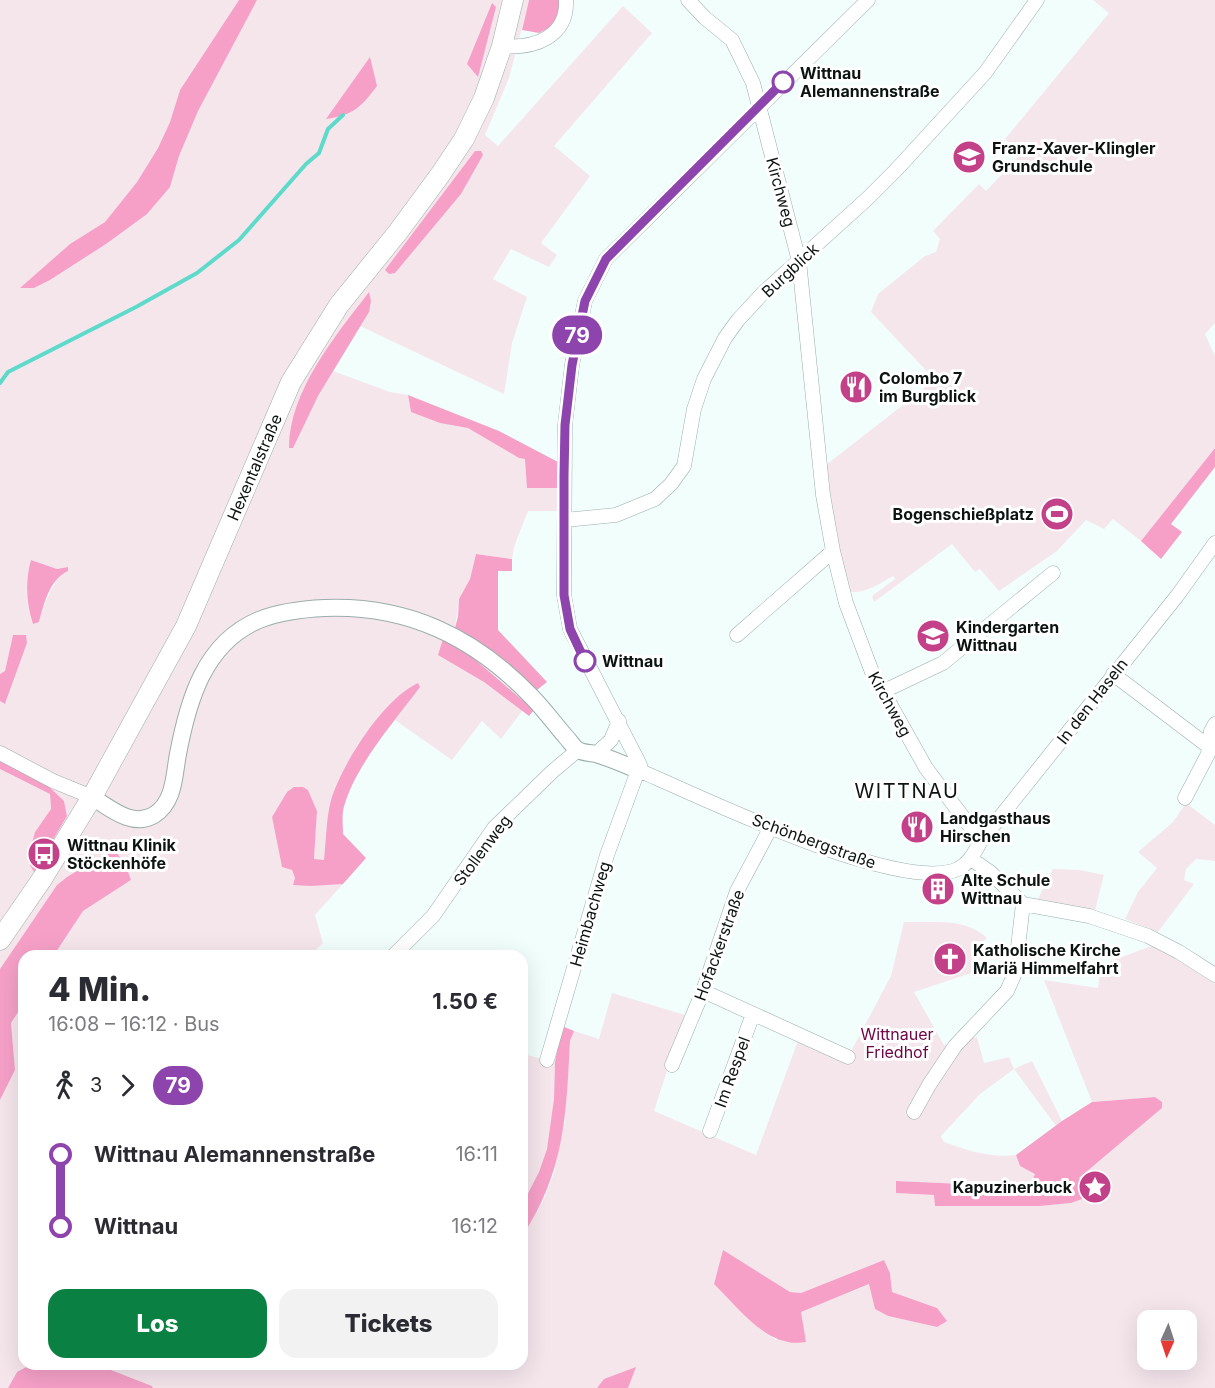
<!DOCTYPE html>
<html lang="de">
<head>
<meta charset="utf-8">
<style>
  :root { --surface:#fff; --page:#f2f2f3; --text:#2b2b33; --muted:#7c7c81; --accent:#0b8043 }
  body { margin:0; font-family:Inter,sans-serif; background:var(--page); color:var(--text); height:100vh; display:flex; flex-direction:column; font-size:22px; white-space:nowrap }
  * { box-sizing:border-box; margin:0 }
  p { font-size:20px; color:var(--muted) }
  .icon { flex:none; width:33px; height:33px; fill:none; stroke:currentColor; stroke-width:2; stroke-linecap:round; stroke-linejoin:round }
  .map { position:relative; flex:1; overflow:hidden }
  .drawer { position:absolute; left:18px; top:950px; width:510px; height:420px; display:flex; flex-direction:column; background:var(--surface); border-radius:18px; box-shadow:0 6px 24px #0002 }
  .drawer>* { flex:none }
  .badge { padding:0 12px; border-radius:20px; font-size:21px; line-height:39px }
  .needle { width:39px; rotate:183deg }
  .tools { position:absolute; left:1137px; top:1310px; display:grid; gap:12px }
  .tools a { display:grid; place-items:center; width:60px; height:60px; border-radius:12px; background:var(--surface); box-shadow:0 6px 24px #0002; font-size:30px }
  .map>.badge { position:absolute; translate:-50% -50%; box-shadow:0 0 0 3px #fff }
  .legs { display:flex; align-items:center; gap:9px; height:66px; padding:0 30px; font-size:20px }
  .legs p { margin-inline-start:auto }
  .overview { display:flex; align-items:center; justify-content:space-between; height:102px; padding:0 30px }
  h1 { font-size:33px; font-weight:800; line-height:45px }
  .primary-button { display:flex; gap:12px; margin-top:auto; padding:12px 30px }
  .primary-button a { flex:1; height:69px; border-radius:18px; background:var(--accent); color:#fff; font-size:24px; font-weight:800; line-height:69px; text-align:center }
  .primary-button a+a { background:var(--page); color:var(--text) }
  ul { padding:0 30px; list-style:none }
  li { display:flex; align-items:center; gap:21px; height:72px; font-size:22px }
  li i { display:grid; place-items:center; width:9px; height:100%; margin:0 8px; background:currentColor }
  li i::after { content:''; width:15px; height:15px; margin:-8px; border:4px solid; border-radius:50%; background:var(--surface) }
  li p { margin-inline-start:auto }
  li:first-child i { background:linear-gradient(#0000 50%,currentColor 0) }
  li:last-child i { background:linear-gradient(currentColor 50%,#0000 0) }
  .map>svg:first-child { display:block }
</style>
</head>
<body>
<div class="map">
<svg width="1215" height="1388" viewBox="0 0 1215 1388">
  <rect width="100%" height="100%" fill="#f1fefc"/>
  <!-- green -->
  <path fill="#f5e6ec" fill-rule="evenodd" d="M0 0H239L180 90 170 122 158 148 137 182 105 222 70 244 21 288H34L50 280 106 244 170 187 179 156 198 110 257 0H529L509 78 485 135 498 146 623 6 652 33 554 146 590 176 541 243 557 255 549 267 511 249 493 279 527 297 512 343 504 394 360 326 369 312V292L330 344 304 389 292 421 318 396 333 371 390 392 408 395 411 412 467 427 519 458 525 459 558 488 559 511H528C522 528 514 541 512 559L476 554 470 579 459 599 455 628 487 647 537 690 525 701 471 656 484 682 522 711 501 739 482 721 452 760 395 720 420 687 358 744 341 776 332 800 326 829 324 861 314 859 317 811 308 790 287 792 272 817 282 866 292 870 295 878 343 884 315 915 323 943 310 955H54L83 911 131 880 114 848 67 877 57 885 0 969V769L50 793 51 809 35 832 33 871 67 815 64 801 0 758V701L6 703 27 643 26 635H13L5 671 0 674ZM475 151 461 194 395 272 389 274 386 270ZM31 560 57 569 68 567C52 583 45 601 39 622L33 624C25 606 25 579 31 560Z
    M1093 0H1215V323L1205 334 1215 356V448L1141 541 1113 519 1104 529 1086 520 1057 551 999 591 980 569 975 572 952 544 874 602 872 596 895 579 893 576C879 584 866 593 850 592L836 539 826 465 935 380 871 312 878 294 925 256 936 252 940 239 933 231 979 184 986 191 1021 154 1005 139 1109 13Z
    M1186 803 1215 825V861L1196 859 1186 869 1184 880 1194 884 1158 932 1125 919 1138 892 1157 868 1138 852 1173 822Z
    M1053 869 1080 870 1104 875 1095 910 1038 899Z
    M904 922C933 923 965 917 987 938L980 945 974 946V951H978L983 969 914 992 944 1045 977 1037 984 1063 1009 1057 1014 1069 1032 1061 1062 1121 1056 1126 1014 1069 980 1094 941 1136 944 1142C969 1151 990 1158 1016 1155L1020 1166 1036 1174 1030 1187 897 1181V1193L934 1195 936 1206H1040L1071 1203 1095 1194 1079 1178 1162 1108 1155 1097 1092 1102 1044 980 1098 988 1100 972 1111 961 1154 945 1215 984V1388H628L635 1368 605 1379 597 1388H153L152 1386 111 1370 99 1364H522V1237L544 1199 554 1173 565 1121 570 1041 574 1031 599 1039 612 993 685 1015 654 1111 756 1155 799 1038 847 1059 891 976ZM723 1251 790 1292 801 1293 884 1260 890 1273 892 1292 937 1308V1327L888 1316 875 1309 870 1284 800 1312 776 1340 762 1330 714 1284ZM1148 1320H1186V1359H1148Z
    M24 1003V1364H32L17 1372 8 1388H0V1100L15 1070 11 1023Z
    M522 1054 555 1062C554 1098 554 1138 539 1172 535 1184 528 1194 522 1205Z"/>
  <!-- forest -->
  <path fill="#f6a0c8" d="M239 0H257L198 111 179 156 170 187 147 214 106 244 50 280 34 288H20L70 244 105 222 137 182 158 148 170 122 180 90Z
    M529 0H559C560 18 555 26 539 33L522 30Z
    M492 3 496 7 478 77 467 64Z
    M370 57 377 86C361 107 354 115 326 119Z
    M475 151H481L483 155 461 194 395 273 389 274 385 270Z
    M369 292 371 301 369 312 318 396 293 448H289C289 391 336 335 369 292Z
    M408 395 499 431 558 462V488H527L525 459 519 458 468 428 440 423 411 412Z
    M1215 448V467L1171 524 1182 532 1161 559 1141 541Z
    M476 554 512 559V571H498V630L547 682 537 690 487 647 455 628 458 616 459 599 470 579Z
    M31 560 57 569 68 567V571C49 580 44 604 39 622L33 624C26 604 25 580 31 560Z
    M13 635H26L27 643 5 704 0 701V674L5 671Z
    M443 639 471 656 534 710 529 716 484 682 438 655Z
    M418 683 420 687C395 721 352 769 343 811 342 818 343 827 343 834L366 858 343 884 311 886 293 885 295 878 292 870 282 867 272 817 287 792 294 787H303L308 790 317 811 314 859 324 860C326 840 326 820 331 800 342 764 383 699 418 683Z
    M0 758 41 779 64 801 67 816 34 872 30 865 31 847 35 832 51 809 50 794 0 769Z
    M114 848 127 869 131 880 83 911 54 955 24 956V1003L11 1023 15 1070 0 1100V969L57 885 67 877Z
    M562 1026 574 1031 570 1041C566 1118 565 1170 522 1237V1205L539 1172 547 1149 554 1099 555 1062Z
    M1155 1097 1162 1102V1108L1079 1178 1096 1194 1071 1203 1040 1206H935L934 1195 896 1193V1181L1030 1187 1035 1174 1020 1166 1016 1155 1062 1121 1092 1102Z
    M723 1250 790 1292 801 1293 884 1260 890 1273 892 1292 937 1308 947 1321 937 1327 888 1316 875 1309 869 1284 801 1312 806 1342C767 1349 739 1308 714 1284Z
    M32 1364H99L111 1370 152 1386 153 1388H8L17 1372Z
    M636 1367 628 1388H597L604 1379Z"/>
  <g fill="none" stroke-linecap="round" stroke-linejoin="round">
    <!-- stream -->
    <path stroke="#5ddaca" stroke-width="4" d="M0 383 8 372 136 307 197 273 239 240 306 164 319 153 328 129 343 115"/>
    <!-- minor casing -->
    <g stroke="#99aeaa" stroke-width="15">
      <path id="minor" d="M688 0 705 18 732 40 753 83 799 261 823 495 833 551 846 603 872 672 926 768 981 841
        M502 46C534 49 568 37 566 0
        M565 520 616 515 655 499 671 484 684 466 694 409 704 379 725 338 738 320 763 293 868 198 896 170 985 73 1037 0
        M737 635 833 551
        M1113 674 1208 746
        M884 691 943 663 1053 573
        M0 753 53 781 92 797
        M596 754 611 740 619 721
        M638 770C700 796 900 895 958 869 970 863 975 851 981 841L1177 596 1215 543
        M1185 798 1208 754 1211 731 1215 724
        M971 859 990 872 1023 904 1089 916 1148 936 1179 952 1215 975
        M393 956 433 916 494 828 553 771 578 750
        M703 991 848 1057
        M547 1060 607 855 640 765 570 629 564 595 565 425 572 365 585 301 606 259 868 0
        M672 1065 703 991 737 891 771 827
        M914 1112 929 1085 955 1046 1007 991 1015 973 1023 904
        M710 1131 753 1014"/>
    </g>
    <!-- tertiary casing -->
    <g stroke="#99aeaa" stroke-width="18">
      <path id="tertiary" d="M92 797C110 808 132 828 154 815 175 802 174 774 178 754 188 701 204 643 259 620 279 612 303 609 325 608 408 605 474 637 531 696 543 708 554 723 566 737 570 741 574 748 578 750 583 753 591 753 596 754 610 758 625 765 638 770"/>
    </g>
    <!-- secondary casing -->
    <g stroke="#99aeaa" stroke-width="21">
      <g id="secondary">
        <path id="s1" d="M0 940 42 879 92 797 186 626 291 382 339 305 398 232 440 175 464 139 484 98 502 46 513 0"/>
      </g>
    </g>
    <!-- minor -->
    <use href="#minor" stroke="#fff" stroke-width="14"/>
    <!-- tertiary -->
    <use href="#tertiary" stroke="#fff" stroke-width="16"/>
    <!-- secondary -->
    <use href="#secondary" stroke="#fff" stroke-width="20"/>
  </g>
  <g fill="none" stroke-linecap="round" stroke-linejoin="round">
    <!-- line-1 casing -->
    <g stroke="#fff" stroke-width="14">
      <path id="line-1" d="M585 661 570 629 564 595V476L565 425 572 365 585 301 606 259 783 82"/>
    </g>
    <!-- line-1 -->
    <use href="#line-1" stroke="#8e44ad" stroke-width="9"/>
  </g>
  <!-- icons -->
  <defs>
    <g id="school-disc" transform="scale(1.725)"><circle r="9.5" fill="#c34188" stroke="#fff"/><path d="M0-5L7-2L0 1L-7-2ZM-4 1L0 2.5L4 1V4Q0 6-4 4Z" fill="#fff"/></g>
    <g id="restaurant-disc" transform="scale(1.725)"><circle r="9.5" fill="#c34188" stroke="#fff"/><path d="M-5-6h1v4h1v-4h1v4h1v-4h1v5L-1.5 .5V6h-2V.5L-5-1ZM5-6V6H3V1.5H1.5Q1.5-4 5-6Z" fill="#fff"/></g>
    <g id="stadium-disc" transform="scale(1.725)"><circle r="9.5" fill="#c34188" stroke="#fff"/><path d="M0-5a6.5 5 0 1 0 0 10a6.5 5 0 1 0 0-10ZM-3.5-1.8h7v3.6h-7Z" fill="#fff"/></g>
    <g id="bus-disc" transform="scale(1.725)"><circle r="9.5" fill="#c34188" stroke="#fff"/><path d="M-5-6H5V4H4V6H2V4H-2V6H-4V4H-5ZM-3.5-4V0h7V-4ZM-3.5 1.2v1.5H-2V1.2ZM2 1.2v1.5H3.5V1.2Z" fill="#fff"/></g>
    <g id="building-disc" transform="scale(1.725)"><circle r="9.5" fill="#c34188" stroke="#fff"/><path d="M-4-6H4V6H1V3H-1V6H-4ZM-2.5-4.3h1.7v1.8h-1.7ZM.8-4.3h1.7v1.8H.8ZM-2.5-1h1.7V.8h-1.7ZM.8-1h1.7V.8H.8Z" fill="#fff"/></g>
    <g id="church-disc" transform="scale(1.725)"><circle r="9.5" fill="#c34188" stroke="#fff"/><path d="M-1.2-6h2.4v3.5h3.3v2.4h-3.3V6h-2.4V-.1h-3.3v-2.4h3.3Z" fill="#fff"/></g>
    <g id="sight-disc" transform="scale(1.725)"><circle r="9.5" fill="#c34188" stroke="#fff"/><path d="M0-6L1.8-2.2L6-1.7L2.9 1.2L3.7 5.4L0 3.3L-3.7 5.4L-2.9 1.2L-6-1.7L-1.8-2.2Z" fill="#fff"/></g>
  </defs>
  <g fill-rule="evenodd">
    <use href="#school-disc" x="969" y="157"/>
    <use href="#restaurant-disc" x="856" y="387"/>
    <use href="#stadium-disc" x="1057" y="514"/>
    <use href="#school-disc" x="933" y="636"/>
    <use href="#restaurant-disc" x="917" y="827"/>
    <use href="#bus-disc" x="44" y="854"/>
    <use href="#building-disc" x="938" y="889"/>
    <use href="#church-disc" x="950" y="959"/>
    <use href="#sight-disc" x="1095" y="1187"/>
  </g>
  <!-- markers -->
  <g fill="#fff" stroke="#8e44ad" stroke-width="3">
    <circle cx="783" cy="82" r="10"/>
    <circle cx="585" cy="661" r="10"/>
  </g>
  <g text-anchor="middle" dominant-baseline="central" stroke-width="6" stroke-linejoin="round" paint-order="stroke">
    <!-- stop labels -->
    <g font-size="16" font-weight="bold" fill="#0c1312" stroke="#fff" text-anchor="start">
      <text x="800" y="73">Wittnau<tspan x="800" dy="18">Alemannenstraße</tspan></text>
      <text x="602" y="661">Wittnau</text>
    </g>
    <!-- poi labels -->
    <g font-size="16" font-weight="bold" fill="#0c1312" stroke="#fff" text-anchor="start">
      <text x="992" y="148">Franz-Xaver-Klingler<tspan x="992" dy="18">Grundschule</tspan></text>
      <text x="879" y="378">Colombo 7<tspan x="879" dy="18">im Burgblick</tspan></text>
      <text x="1034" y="514" text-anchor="end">Bogenschießplatz</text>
      <text x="956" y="627">Kindergarten<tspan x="956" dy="18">Wittnau</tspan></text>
      <text x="940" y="818">Landgasthaus<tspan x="940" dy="18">Hirschen</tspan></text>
      <text x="67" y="845">Wittnau Klinik<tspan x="67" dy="18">Stöckenhöfe</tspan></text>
      <text x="961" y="880">Alte Schule<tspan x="961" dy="18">Wittnau</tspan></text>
      <text x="973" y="950">Katholische Kirche<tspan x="973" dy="18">Mariä Himmelfahrt</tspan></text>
      <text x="1072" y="1187" text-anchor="end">Kapuzinerbuck</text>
    </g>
    <!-- street labels -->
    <g font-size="16" fill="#0c1312" stroke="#fff">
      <text transform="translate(781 192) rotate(75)">Kirchweg</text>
      <text transform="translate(790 270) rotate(-43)">Burgblick</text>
      <text stroke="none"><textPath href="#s1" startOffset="538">Hexentalstraße</textPath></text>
      <text transform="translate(1092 701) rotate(-52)">In den Haseln</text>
      <text transform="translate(890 704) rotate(61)">Kirchweg</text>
      <text transform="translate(814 841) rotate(20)">Schönbergstraße</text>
      <text transform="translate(482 850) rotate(-53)">Stollenweg</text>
      <text transform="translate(590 914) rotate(-74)">Heimbachweg</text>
      <text transform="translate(719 945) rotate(-70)">Hofackerstraße</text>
      <text transform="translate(732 1072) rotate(-70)">Im Respel</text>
    </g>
    <!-- park labels -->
    <g font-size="16" fill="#6d0546" stroke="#fff">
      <text x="897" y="1034">Wittnauer<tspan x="897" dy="18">Friedhof</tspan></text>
    </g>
    <!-- quarter labels -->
    <g font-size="20" letter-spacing="1.5" fill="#0c1312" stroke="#fff">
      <text x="907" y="791">WITTNAU</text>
    </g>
  </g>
</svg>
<div class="tools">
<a><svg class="needle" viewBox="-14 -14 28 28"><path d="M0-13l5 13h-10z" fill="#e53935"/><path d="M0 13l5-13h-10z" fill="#7c7c81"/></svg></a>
</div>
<b class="badge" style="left:577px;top:335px;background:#8e44ad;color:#fff">79</b>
<section class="drawer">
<div class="overview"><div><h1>4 Min.</h1><p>16:08 – 16:12 · Bus</p></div><b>1.50 €</b></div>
<div class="legs"><svg class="icon" aria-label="walk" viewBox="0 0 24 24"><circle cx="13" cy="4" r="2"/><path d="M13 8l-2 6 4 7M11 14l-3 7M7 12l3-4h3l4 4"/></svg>3<svg class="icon" aria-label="forward" viewBox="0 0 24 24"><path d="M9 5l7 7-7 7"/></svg><b class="badge" style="background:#8e44ad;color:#fff">79</b></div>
<ul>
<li><i style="color:#8e44ad"></i><b>Wittnau Alemannenstraße</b><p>16:11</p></li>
<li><i style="color:#8e44ad"></i><b>Wittnau</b><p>16:12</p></li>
</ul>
<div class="primary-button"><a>Los</a><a>Tickets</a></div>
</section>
</div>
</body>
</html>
